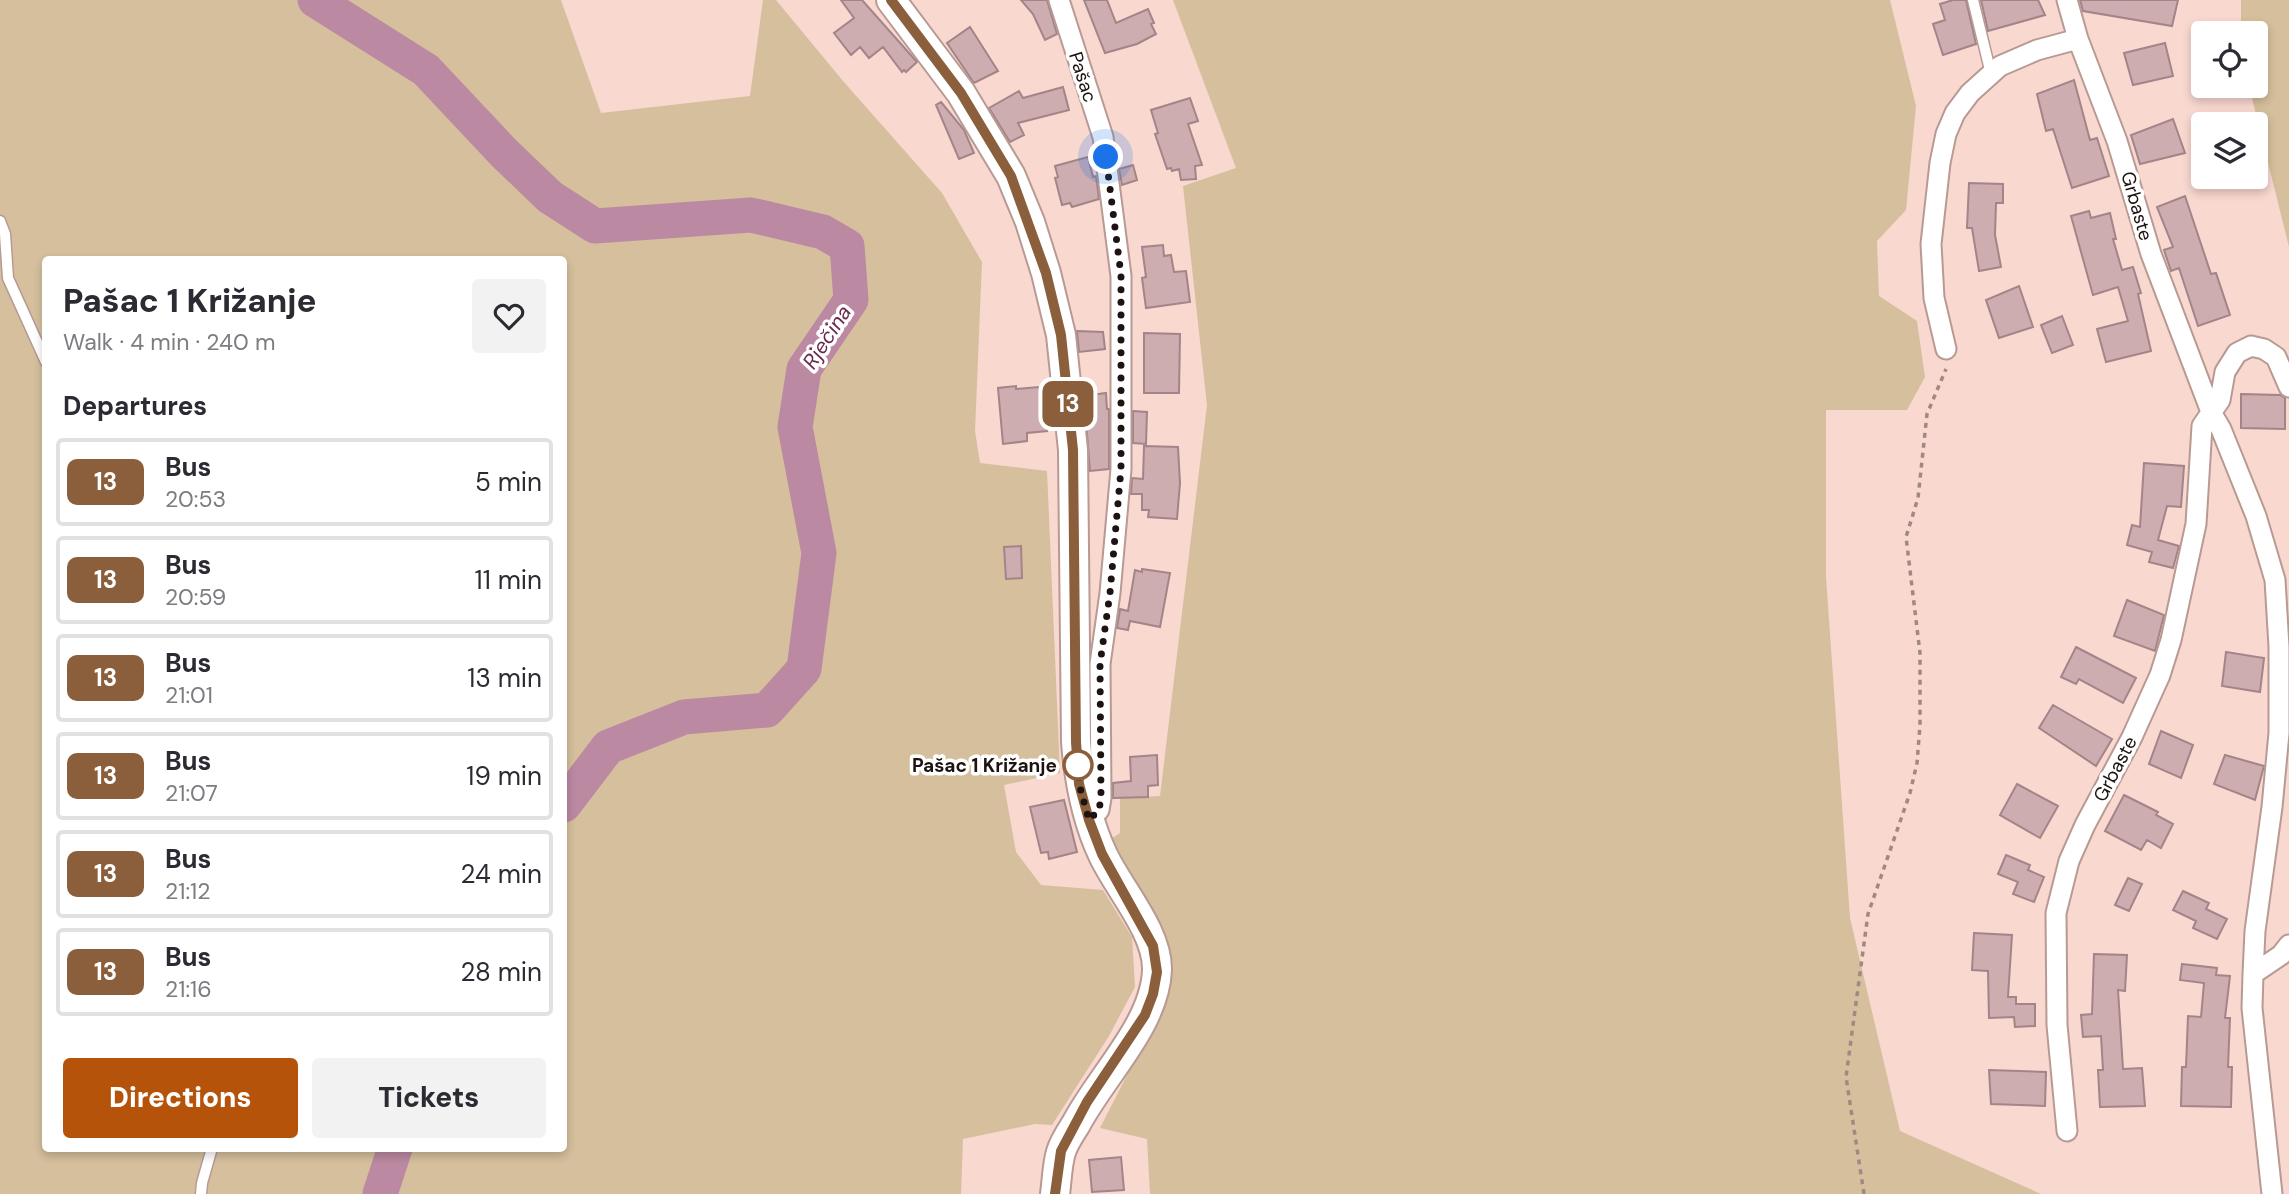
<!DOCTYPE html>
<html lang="en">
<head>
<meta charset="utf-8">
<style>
  :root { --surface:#fff; --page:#f2f2f3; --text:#2b2b33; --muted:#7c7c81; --line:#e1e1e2; --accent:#b45309 }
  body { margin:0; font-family:"DM Sans",sans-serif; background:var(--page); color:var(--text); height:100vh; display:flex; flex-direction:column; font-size:26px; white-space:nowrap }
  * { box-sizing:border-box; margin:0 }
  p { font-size:23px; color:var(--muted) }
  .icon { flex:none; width:38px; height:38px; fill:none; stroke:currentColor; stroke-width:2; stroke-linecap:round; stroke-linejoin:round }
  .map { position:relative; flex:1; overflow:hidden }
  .sheet { position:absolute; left:42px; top:256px; width:525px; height:896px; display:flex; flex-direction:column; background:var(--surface); border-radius:7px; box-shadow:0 4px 10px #0003 }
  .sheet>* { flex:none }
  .badge { padding:0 14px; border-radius:10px; font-size:24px; line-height:46px }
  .controls { position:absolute; left:2191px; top:21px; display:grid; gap:14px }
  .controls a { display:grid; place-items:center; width:77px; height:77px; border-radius:7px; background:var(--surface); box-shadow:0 4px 10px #0003; font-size:35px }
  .you { position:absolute; width:35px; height:35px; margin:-18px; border:5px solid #fff; border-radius:50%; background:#1a73e8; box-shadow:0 0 0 10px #1a73e833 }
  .map>.badge { position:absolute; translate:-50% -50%; box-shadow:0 0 0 4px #fff }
  h2 { padding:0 21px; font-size:26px; line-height:63px }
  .round { display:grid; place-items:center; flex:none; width:74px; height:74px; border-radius:7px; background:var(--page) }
  .overview { display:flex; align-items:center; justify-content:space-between; height:119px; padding:0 21px }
  h1 { font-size:33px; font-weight:800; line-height:52px }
  .primary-button { display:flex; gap:14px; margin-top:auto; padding:14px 21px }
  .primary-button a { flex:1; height:80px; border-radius:7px; background:var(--accent); color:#fff; font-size:28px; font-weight:800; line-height:80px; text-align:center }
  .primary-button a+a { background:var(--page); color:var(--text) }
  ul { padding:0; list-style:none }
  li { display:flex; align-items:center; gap:21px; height:88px; margin:0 14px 10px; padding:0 7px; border:4px solid var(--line); border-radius:7px }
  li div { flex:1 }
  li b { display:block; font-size:26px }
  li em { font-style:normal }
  li .badge { min-width:77px; font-weight:700; text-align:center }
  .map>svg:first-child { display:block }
</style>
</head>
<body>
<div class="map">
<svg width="2289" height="1194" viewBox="0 0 2289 1194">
  <rect width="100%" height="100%" fill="#f9d8d0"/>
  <!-- green -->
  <path fill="#d5bf9d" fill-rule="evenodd" d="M0 0H561L601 113 750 96 763 0H776L843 81 942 193 982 262 975 431 980 463 1047 471 1060 773 1004 785 1016 852 1041 885 1103 890 1132 937 1135 987 1109 1036 1052 1125 1035 1124 963 1139 961 1194H0ZM46 259H564V1148H46Z
    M1173 0H1890L1916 106 1906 210 1877 241 1879 296 1917 321 1925 377 1907 410H1826V577L1850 918 1900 1131 2041 1194H1150L1147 1139 1100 1128 1170 991 1166 948 1111 839 1120 833V798L1160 796 1207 405 1183 186 1236 168Z
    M2241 0H2289V247L2249 86H2256V33H2241Z"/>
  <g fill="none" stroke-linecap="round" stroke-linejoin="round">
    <!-- river -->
    <path stroke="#bb89a2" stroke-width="35" d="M315 0 426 70 504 153 550 197 595 226 751 215 823 232 847 246 851 300 804 369 795 427 819 553 804 669 767 710 684 717 608 747 564 805
      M380 1194 395 1148"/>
  </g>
  <!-- building -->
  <path fill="#ceadb1" stroke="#a38488" stroke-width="2" d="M841 0H862L917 62 906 72 904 70 902 72 883 47 869 58 860 47 851 55 834 33 854 18Z
    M1021 0H1047L1057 34 1045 40 1033 14Z
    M1084 0H1107L1116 23 1148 9 1154 23 1151 24 1156 34 1137 44 1105 53Z
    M1953 0H1966L1976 44 1943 55 1933 24 1945 20 1940 4Z
    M1981 0H2038L2045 15 1988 31Z
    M2080 0H2178L2172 26 2083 11Z
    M970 27 998 71 974 83 947 43Z
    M2165 43 2173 76 2133 85 2124 53Z
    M2074 80 2090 140 2097 138 2109 176 2072 188 2053 129 2046 131 2037 94Z
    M1063 87 1069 110 1018 123 1024 135 1010 142 989 108 1019 91 1023 98Z
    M1190 98 1198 121 1188 124 1202 165 1195 166 1196 179 1181 180 1179 169 1172 171 1171 168 1167 169 1155 134 1158 133 1151 110Z
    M941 102 964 130 974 153 959 159 936 105Z
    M2173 119 2185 153 2140 164 2131 135Z
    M1088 157 1093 177 1096 176 1099 199 1072 207 1070 203 1062 205 1055 178 1058 177 1055 166Z
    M1133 165 1137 180 1122 185 1119 169Z
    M1969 183 2003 184V203H1996L1995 235 2001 267 1979 271 1972 228H1967Z
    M2185 196 2211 274 2216 273 2230 315 2198 326 2179 268 2171 271 2164 250 2173 247 2157 207Z
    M2089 211 2091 218 2110 213 2116 239H2113L2122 270 2133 267 2141 293 2138 294 2151 351 2106 362 2097 329 2128 321 2118 287 2093 295 2071 216Z
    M1163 245 1164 256 1171 255 1174 272 1186 271 1190 302 1146 308 1142 278 1146 277 1142 247Z
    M2019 286 2033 327 1999 338 1986 300Z
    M2062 316 2073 345 2052 353 2041 325Z
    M1077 331 1103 332 1105 349 1079 352Z
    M1144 333 1180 334 1179 393H1144Z
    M1016 386V389L1039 387 1040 390H1043L1047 431 1027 433V441L1003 444 998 388Z
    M1106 393 1107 409H1109V469L1090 471 1084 396Z
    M2241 394 2280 395 2285 398V429L2241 428Z
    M1133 411 1147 412 1146 444 1133 443Z
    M1144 446 1178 447 1180 483 1177 519 1148 517 1149 510H1142V494H1131L1132 478 1143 479Z
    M2144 463 2184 466 2181 507 2167 506 2158 540 2179 546 2173 568 2149 562 2152 552 2127 545 2132 525 2140 527Z
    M1021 546 1022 578 1006 579 1004 547Z
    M1142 569 1170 573 1160 627 1130 621 1128 630 1117 628 1120 609 1128 611 1135 570 1142 572Z
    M2127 600 2164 615 2155 651 2114 636Z
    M2076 647 2136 678 2123 703 2079 679 2076 684 2061 677Z
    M2226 652 2264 658 2260 692 2222 686Z
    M2053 705 2112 739 2096 766 2039 728Z
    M2161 731 2193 745 2181 778 2149 764Z
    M1157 755 1158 785 1148 786V797L1113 798V783L1131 781 1130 757Z
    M2225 755 2264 766 2255 800 2214 784Z
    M2017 784 2058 806 2040 838 2000 815Z
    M2124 795 2158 812 2156 815 2173 824 2161 848 2147 840 2141 850 2105 831Z
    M1064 800 1077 852 1049 859 1048 852 1041 853 1030 807Z
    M2006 855 2030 865 2028 870 2044 877 2034 902 2013 894 2018 882 1998 874Z
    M2128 878 2142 884 2129 911 2115 905Z
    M2183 891 2209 903 2206 909 2227 919 2217 939 2193 928 2196 921 2173 910Z
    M1974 933 2012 935 2008 997H2016V1004H2035V1026L2015 1027 2014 1017 1989 1018 1988 971 1972 970Z
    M2094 954 2127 955 2125 991 2118 990 2123 1069 2142 1068 2145 1106 2100 1107 2098 1070H2103L2101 1036 2083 1037 2081 1015 2092 1014Z
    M2182 964 2217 968 2216 975 2230 976 2225 1018H2230L2228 1067H2232L2231 1107 2181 1106 2182 1067H2186L2188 1016 2201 1017 2204 983 2180 980Z
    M1989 1070 2046 1072 2045 1106 1991 1104Z
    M1121 1157 1124 1190 1092 1192 1089 1160Z"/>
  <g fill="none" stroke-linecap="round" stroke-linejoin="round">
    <!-- lane casing -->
    <g stroke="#b89a93" stroke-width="13">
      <path id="lane" d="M1973 0 1991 74
        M0 221 5 234 8 278 46 362
        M201 1194 202 1183 212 1148"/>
    </g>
    <!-- street casing -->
    <g stroke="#b89a93" stroke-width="23">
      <path id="street" d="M1059 0 1103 137 1121 276V469L1110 593 1100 664 1101 798 1099 810 1089 820
        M2067 0 2078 39 2117 141 2151 254 2211 412 2221 429 2256 516 2275 580 2279 647V733L2272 807 2255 931 2253 974 2281 955 2289 945
        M1946 349 1934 298 1931 244 1940 163 1946 134 1955 113 1970 93 2000 66 2037 50 2078 39
        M2253 974 2252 1008 2272 1194
        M2067 1131 2057 1025 2056 913 2069 861 2085 825 2132 737 2160 675 2171 640 2196 524 2202 426 2220 400 2225 372 2237 353 2251 346 2264 349 2276 357 2289 387"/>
    </g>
    <!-- secondary casing -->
    <g stroke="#b89a93" stroke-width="32">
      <path id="secondary" d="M891 0 961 93 1011 176 1030 222 1046 273 1061 335 1073 450 1076 742C1079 781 1086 819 1103 855 1119 889 1158 932 1157 970 1155 1025 1101 1076 1076 1124 1071 1132 1064 1142 1061 1152 1057 1165 1057 1180 1055 1194"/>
    </g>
    <!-- path -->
    <path stroke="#a18983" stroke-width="3.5" stroke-dasharray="5 5" stroke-linecap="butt" d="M1864 1194 1846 1077 1868 914 1910 793 1917 763 1920 725V653L1906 537 1918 498 1927 414 1946 369"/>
    <!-- lane -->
    <use href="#lane" stroke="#fff" stroke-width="10"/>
    <!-- street -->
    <use href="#street" stroke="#fff" stroke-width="19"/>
    <!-- secondary -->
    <use href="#secondary" stroke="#fff" stroke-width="28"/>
  </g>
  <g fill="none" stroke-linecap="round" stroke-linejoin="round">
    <!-- line casing -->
    <g stroke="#fff" stroke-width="16">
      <path id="line" d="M891 0 961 93 1011 176 1046 273 1061 335 1073 450 1076 742 1079 784 1089 820 1102 854 1153 946 1157 972 1153 994 1145 1015 1087 1102 1061 1151 1055 1194"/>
    </g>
    <!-- line -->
    <use href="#line" stroke="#8b5e3c" stroke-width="10"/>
    <!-- walk -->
    <path stroke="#1d1310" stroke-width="7" stroke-dasharray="0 12.6" d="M1078 765 1079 784 1089 820 1099 810 1101 798 1100 664 1110 593 1121 469V275L1106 157"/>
  </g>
  <!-- markers -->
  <circle fill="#fff" stroke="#8b5e3c" stroke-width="3.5" cx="1078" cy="765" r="14"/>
  <g text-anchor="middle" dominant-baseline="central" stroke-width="7" stroke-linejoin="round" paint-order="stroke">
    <!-- street labels -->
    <g font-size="19" fill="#1d1310" stroke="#fff">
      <text transform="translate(1083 77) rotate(72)">Pašac</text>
      <text transform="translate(2137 206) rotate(74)">Grbaste</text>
      <text transform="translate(2115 769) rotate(-62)">Grbaste</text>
    </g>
    <!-- stop labels -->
    <g font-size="19" font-weight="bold" fill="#1d1310" stroke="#fff" text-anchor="end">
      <text x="1057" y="765">Pašac 1 Križanje</text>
    </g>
    <!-- water labels -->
    <g font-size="21" font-style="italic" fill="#692a4d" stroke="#fff">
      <text transform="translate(827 337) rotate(-57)">Rječina</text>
    </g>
  </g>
</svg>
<div class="controls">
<a><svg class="icon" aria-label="locate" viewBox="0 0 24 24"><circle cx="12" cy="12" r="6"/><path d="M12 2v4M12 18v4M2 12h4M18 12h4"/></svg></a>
<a><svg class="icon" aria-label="layers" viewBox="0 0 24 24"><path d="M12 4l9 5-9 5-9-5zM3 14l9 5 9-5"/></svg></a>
</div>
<div class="you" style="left:1106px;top:157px"></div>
<b class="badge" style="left:1068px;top:404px;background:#8b5e3c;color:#fff">13</b>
<section class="sheet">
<div class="overview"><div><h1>Pašac 1 Križanje</h1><p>Walk · 4 min · 240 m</p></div><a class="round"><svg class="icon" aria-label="heart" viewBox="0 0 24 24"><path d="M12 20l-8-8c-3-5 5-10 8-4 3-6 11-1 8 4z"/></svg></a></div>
<h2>Departures</h2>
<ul>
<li><span class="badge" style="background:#8b5e3c;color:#fff">13</span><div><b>Bus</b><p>20:53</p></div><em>5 min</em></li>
<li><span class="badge" style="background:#8b5e3c;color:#fff">13</span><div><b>Bus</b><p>20:59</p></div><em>11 min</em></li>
<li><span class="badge" style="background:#8b5e3c;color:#fff">13</span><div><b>Bus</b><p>21:01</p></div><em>13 min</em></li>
<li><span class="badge" style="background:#8b5e3c;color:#fff">13</span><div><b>Bus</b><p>21:07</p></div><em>19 min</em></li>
<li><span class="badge" style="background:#8b5e3c;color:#fff">13</span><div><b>Bus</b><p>21:12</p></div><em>24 min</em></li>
<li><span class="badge" style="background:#8b5e3c;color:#fff">13</span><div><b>Bus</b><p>21:16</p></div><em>28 min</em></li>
</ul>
<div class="primary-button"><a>Directions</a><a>Tickets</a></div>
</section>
</div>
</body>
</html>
